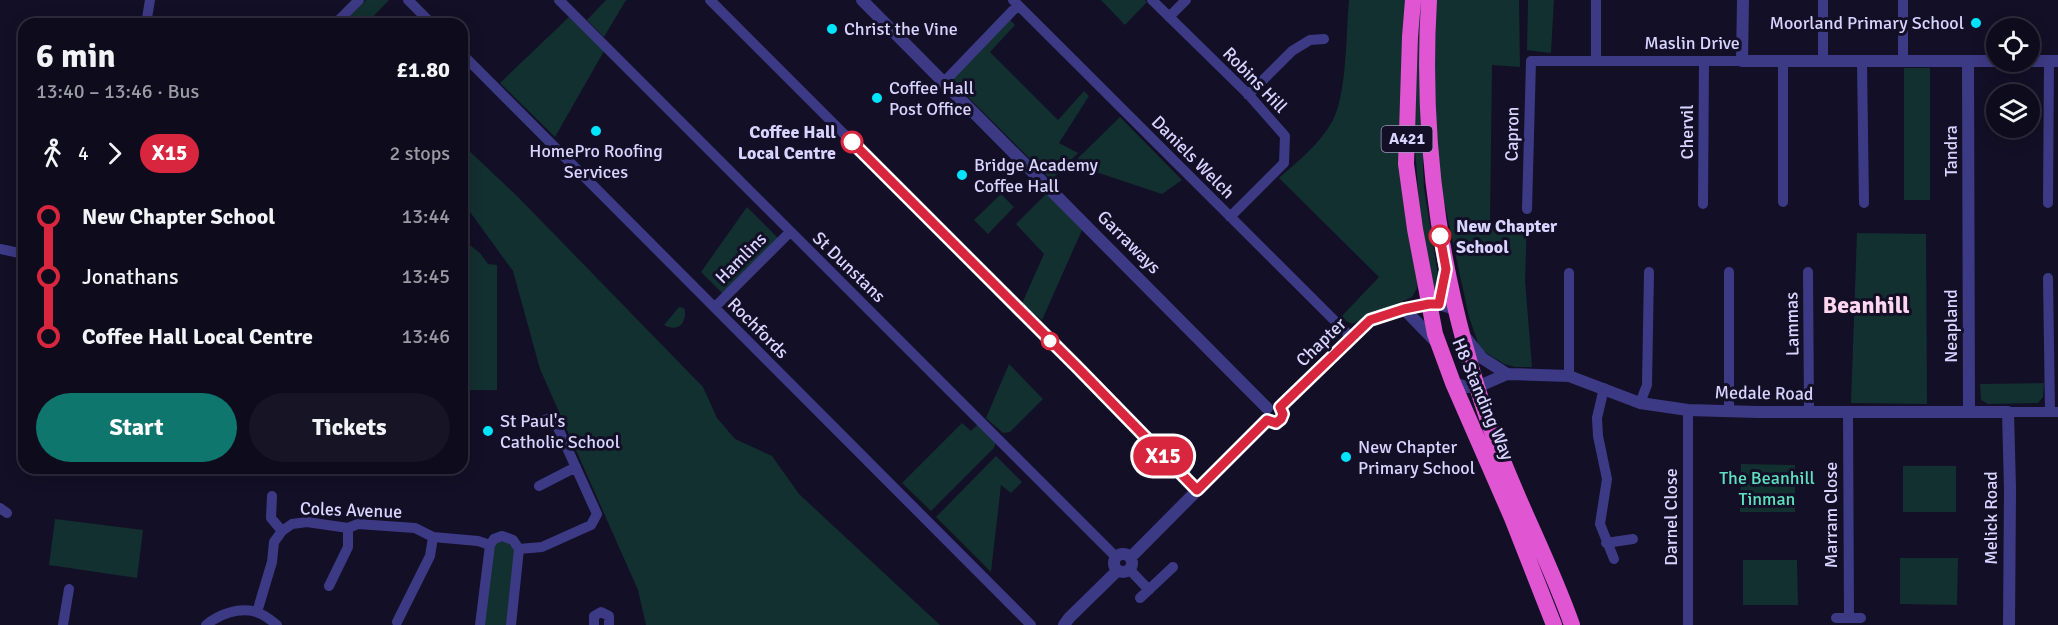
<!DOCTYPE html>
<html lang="en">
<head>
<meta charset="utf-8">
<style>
  :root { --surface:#0e0b1c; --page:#171425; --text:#f1f3f6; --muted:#9b9ba3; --line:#2e2b3b; --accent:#0f766e }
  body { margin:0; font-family:Signika,sans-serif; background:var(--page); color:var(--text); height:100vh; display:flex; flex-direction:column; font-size:22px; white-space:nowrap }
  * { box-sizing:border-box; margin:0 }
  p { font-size:20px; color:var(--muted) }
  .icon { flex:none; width:33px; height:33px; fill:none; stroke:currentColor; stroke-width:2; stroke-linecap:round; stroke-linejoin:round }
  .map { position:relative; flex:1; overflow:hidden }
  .sheet { position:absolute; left:18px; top:18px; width:450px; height:456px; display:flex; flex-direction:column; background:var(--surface); border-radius:18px; box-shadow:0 3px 15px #0003,0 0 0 2px var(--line) }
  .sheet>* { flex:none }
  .badge { padding:0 12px; border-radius:20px; font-size:21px; line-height:39px }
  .controls { position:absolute; left:1986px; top:18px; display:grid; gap:12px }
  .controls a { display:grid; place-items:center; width:54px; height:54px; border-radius:50%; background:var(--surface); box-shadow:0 3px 15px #0003,0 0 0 2px var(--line); font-size:30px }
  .map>.badge { position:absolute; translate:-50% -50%; box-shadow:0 0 0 3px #fff }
  .legs { display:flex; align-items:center; gap:9px; height:66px; padding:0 18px; font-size:20px }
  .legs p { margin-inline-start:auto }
  .head { display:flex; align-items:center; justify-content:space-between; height:102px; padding:0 18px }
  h1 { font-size:33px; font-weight:700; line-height:45px }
  .button { display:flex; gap:12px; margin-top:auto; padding:12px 18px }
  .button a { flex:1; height:69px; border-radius:36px; background:var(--accent); color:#fff; font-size:24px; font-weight:700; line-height:69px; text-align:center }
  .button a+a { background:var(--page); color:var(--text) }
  ul { padding:0 18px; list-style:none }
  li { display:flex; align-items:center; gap:21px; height:60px; font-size:22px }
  li i { display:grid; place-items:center; width:9px; height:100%; margin:0 8px; background:currentColor }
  li i::after { content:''; width:15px; height:15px; margin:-8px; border:4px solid; border-radius:50%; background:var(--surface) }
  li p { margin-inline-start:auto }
  li:first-child i { background:linear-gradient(#0000 50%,currentColor 0) }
  li:last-child i { background:linear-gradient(currentColor 50%,#0000 0) }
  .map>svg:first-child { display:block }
</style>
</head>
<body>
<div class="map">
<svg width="2058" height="625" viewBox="0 0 2058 625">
  <rect width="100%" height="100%" fill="#130f26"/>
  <!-- green -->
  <path fill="#12302f" d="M366 0H389L366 24H342Z
    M606 0H626L604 37 587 20Z
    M1101 0H1145L1147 2 1125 25Z
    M1349 0H1408L1418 276 1417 288 1412 297 1352 324 1340 318 1379 277 1279 178C1298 161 1320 144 1333 120 1347 93 1346 32 1349 0Z
    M1420 0H1425L1423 167 1424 188 1440 288 1436 296 1420 217 1414 133Z
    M1436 0H1519L1520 67 1492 65 1490 222 1527 224 1525 280 1532 367H1515L1504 364 1480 349 1469 317 1439 178 1434 114Z
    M1528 0H1554L1551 53 1527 50Z
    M569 17 604 51 555 137 500 83Z
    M1010 20 1015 25 990 52 1058 120 1084 91 1089 96 1059 143 1078 153 1051 180 955 84 954 78Z
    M1904 68H1930V200H1904Z
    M1120 117 1182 180 1162 194 1072 164Z
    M462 144 517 196 703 387 717 418 735 439 772 456 799 494 940 625H646L638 590 540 369 513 271 462 201Z
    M1048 192 1081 225 1082 230 1042 320 1023 304V301L1044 254 1016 224Z
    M1001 194 1014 207 988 234 974 220Z
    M747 207 779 239 724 295 701 272Z
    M466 231V242L480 253 488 264 497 265V390H462V264H468L462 259V232Z
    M1857 233 1926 234 1927 404 1851 403Z
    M679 307 684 308 685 311C686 325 677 332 664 325Z
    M1009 364 1043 399 1010 432 1003 433 986 418Z
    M2044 383 2043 397 2038 403 1988 404 1981 400 1980 384Z
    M962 423 971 431 979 423 996 441 994 448 931 511 902 483Z
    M996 456 1022 482 1011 493 1001 485 991 572 936 517Z
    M1741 464 1795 465V512H1740Z
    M1903 466H1956V512H1903Z
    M55 519 143 530 137 578 49 565Z
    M507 540 515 550 507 625H484L492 550 496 543Z
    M1900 558H1958L1957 605 1900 604Z
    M1743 560H1797L1798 605H1743Z"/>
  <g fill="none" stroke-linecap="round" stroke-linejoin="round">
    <!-- minor -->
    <path stroke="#3d3a85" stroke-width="10" d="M408 0 432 24
      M559 0 1116 557
      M710 0 1079 369 1197 490
      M1013 0 1351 337
      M1152 0 1248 94 1285 136 1284 163 1230 217
      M1823 0V61
      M1903 0V61
      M1169 17 1186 0
      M146 24 150 0
      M335 24 359 0
      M462 54 1031 625
      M1596 61V0
      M1783 62V202
      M1862 62 1864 203
      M944 82 1018 5
      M1248 95 1292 51 1310 40 1324 39
      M2048 203 2049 61
      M1703 204 1704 61
      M1527 209 1531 61H1742
      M0 249 24 254
      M1808 272 1809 412
      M1569 273V376
      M2048 278 2050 412
      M715 307 790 232
      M1604 388 1597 418 1598 436 1607 479 1600 524 1614 559
      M1640 403 1647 385 1649 272
      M1729 412V272
      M1848 412 1849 618
      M2008 412H2058
      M539 486 576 467
      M272 496 271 518 282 531
      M0 508 7 513
      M1606 543 1633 539
      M519 549 542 547 591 525 597 514 553 417 542 421
      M1130 570 1149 590
      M329 586 348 547V528
      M1140 598 1173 567
      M257 612 272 562 274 542 282 531 292 524 307 522 348 528 358 524 415 528 433 537 478 541 490 545
      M1836 618H1861
      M397 622 430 556 433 537
      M63 625 69 589
      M206 625C219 614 239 607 256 612 263 614 271 620 277 625
      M480 625 490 545 494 539 502 536 513 540 519 549 511 625
      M594 625V616L601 612 609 616V625
      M1688 625V410"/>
    <!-- tertiary -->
    <path stroke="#3d3a85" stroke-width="12" d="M862 0 1267 408
      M1743 0 1742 61H1996
      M1968 61 1969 412
      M2030 61H2058
      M1404 309 1437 343
      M1466 338 1482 358 1507 374
      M1453 383 1466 387H1477L1507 374 1569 376 1640 403 1688 410 1757 412H2008L2010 489 2009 625
      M1280 407 1370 320 1404 309 1429 304H1439L1455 309
      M1267 420 1273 423 1281 419 1283 414 1280 407
      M1114 563a9 9 0 1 1 18 0a9 9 0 1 1-18 0Z
      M1131 557 1267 420
      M1064 625 1069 618 1117 571"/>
    <!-- trunk -->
    <path stroke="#e055d1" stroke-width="16" d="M1413 0 1410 37 1406 164 1415 229 1435 334 1453 383 1512 518 1554 625
      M1429 0C1420 151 1442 290 1492 432 1515 498 1549 559 1572 625"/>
  </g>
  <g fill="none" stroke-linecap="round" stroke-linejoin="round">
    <!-- line-1 casing -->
    <g stroke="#fff" stroke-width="14">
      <path id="line-1" d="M852 142 1079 369 1197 490 1267 420 1276 423 1281 419 1283 414 1280 407 1370 320 1404 309 1429 304H1439L1446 269 1440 236"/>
    </g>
    <!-- line-1 -->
    <use href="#line-1" stroke="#d7263d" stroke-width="9"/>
  </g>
  <!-- markers -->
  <g fill="#00e5ff" stroke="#130f26" stroke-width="2">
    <circle cx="1976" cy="23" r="6"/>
    <circle cx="832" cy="29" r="6"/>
    <circle cx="877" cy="98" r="6"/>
    <circle cx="596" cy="131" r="6"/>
    <circle cx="962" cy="175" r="6"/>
    <circle cx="488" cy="431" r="6"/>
    <circle cx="1346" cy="457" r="6"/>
  </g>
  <g fill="#fff" stroke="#d7263d" stroke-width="3">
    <circle cx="852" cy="142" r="10"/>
    <circle cx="1440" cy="236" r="10"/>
    <circle cx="1050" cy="341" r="8"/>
  </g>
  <g text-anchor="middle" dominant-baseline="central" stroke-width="6" stroke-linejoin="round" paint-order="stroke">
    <!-- shield labels -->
    <rect fill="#130f26" stroke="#9e99be" stroke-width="1.5" x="1381.5" y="126" width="51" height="26" rx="4.5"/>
    <g font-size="16" font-weight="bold" fill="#d9d4ff">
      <text x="1407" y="139">A421</text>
    </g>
    <!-- poi labels -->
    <g font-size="18" fill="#d9d4ff" stroke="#130f26" text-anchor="start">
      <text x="1964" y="23" text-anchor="end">Moorland Primary School</text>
      <text x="844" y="29">Christ the Vine</text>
      <text x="889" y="88">Coffee Hall<tspan x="889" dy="21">Post Office</tspan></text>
      <text x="596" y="151" text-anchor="middle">HomePro Roofing<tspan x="596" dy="21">Services</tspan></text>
      <text x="974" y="165">Bridge Academy<tspan x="974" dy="21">Coffee Hall</tspan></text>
      <text x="500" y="421">St Paul's<tspan x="500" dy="21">Catholic School</tspan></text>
      <text x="1358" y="447">New Chapter<tspan x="1358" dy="21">Primary School</tspan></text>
    </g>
    <!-- street labels -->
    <g font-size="18" fill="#d9d4ff" stroke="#130f26">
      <text x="1692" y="43">Maslin Drive</text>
      <text transform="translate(1255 80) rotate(46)">Robins Hill</text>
      <text transform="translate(1687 132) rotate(-90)">Chervil</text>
      <text transform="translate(1512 134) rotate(-89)">Capron</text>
      <text transform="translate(1951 151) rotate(-90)">Tandra</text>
      <text transform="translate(1193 157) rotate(45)">Daniels Welch</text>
      <text transform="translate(1129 242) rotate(45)">Garraways</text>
      <text transform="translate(741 258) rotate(-45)">Hamlins</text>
      <text transform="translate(849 267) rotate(44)">St Dunstans</text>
      <text transform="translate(1792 324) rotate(-91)">Lammas</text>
      <text transform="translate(1951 326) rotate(-90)">Neapland</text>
      <text transform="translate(758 328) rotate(45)">Rochfords</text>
      <text transform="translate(1321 342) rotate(-44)">Chapter</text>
      <text transform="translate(1764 393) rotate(1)">Medale Road</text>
      <text transform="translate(1483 399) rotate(67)">H8 Standing Way</text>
      <text transform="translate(351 510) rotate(2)">Coles Avenue</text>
      <text transform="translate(1831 515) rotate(-90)">Marram Close</text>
      <text transform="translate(1671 517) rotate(-90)">Darnel Close</text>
      <text transform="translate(1991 518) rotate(-90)">Melick Road</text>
    </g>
    <!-- stop labels -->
    <g font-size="18" font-weight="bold" fill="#d9d4ff" stroke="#130f26" text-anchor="end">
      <text x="836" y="132">Coffee Hall<tspan x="836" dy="21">Local Centre</tspan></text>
      <text x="1456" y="226" text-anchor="start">New Chapter<tspan x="1456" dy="21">School</tspan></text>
    </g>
    <!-- park labels -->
    <g font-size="18" fill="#5fe0c0" stroke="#130f26">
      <text x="1767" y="478">The Beanhill<tspan x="1767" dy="21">Tinman</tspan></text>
    </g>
    <!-- district labels -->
    <g font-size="24" font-weight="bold" fill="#ffd6f0" stroke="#130f26">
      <text x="1866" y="305">Beanhill</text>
    </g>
  </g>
</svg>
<div class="controls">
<a><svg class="icon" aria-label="locate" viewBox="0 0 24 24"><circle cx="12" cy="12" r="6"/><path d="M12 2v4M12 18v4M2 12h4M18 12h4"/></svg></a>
<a><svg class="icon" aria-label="layers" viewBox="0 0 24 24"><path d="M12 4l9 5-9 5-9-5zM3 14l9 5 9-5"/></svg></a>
</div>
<b class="badge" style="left:1163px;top:456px;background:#d7263d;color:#fff">X15</b>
<section class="sheet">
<div class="head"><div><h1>6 min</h1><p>13:40 – 13:46 · Bus</p></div><b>£1.80</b></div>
<div class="legs"><svg class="icon" aria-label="walk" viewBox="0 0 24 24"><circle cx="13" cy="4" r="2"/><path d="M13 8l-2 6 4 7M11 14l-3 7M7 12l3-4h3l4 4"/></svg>4<svg class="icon" aria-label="forward" viewBox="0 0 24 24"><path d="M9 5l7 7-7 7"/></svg><b class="badge" style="background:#d7263d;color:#fff">X15</b><p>2 stops</p></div>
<ul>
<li><i style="color:#d7263d"></i><b>New Chapter School</b><p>13:44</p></li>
<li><i style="color:#d7263d"></i><span>Jonathans</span><p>13:45</p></li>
<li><i style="color:#d7263d"></i><b>Coffee Hall Local Centre</b><p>13:46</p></li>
</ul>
<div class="button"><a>Start</a><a>Tickets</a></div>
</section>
</div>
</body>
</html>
